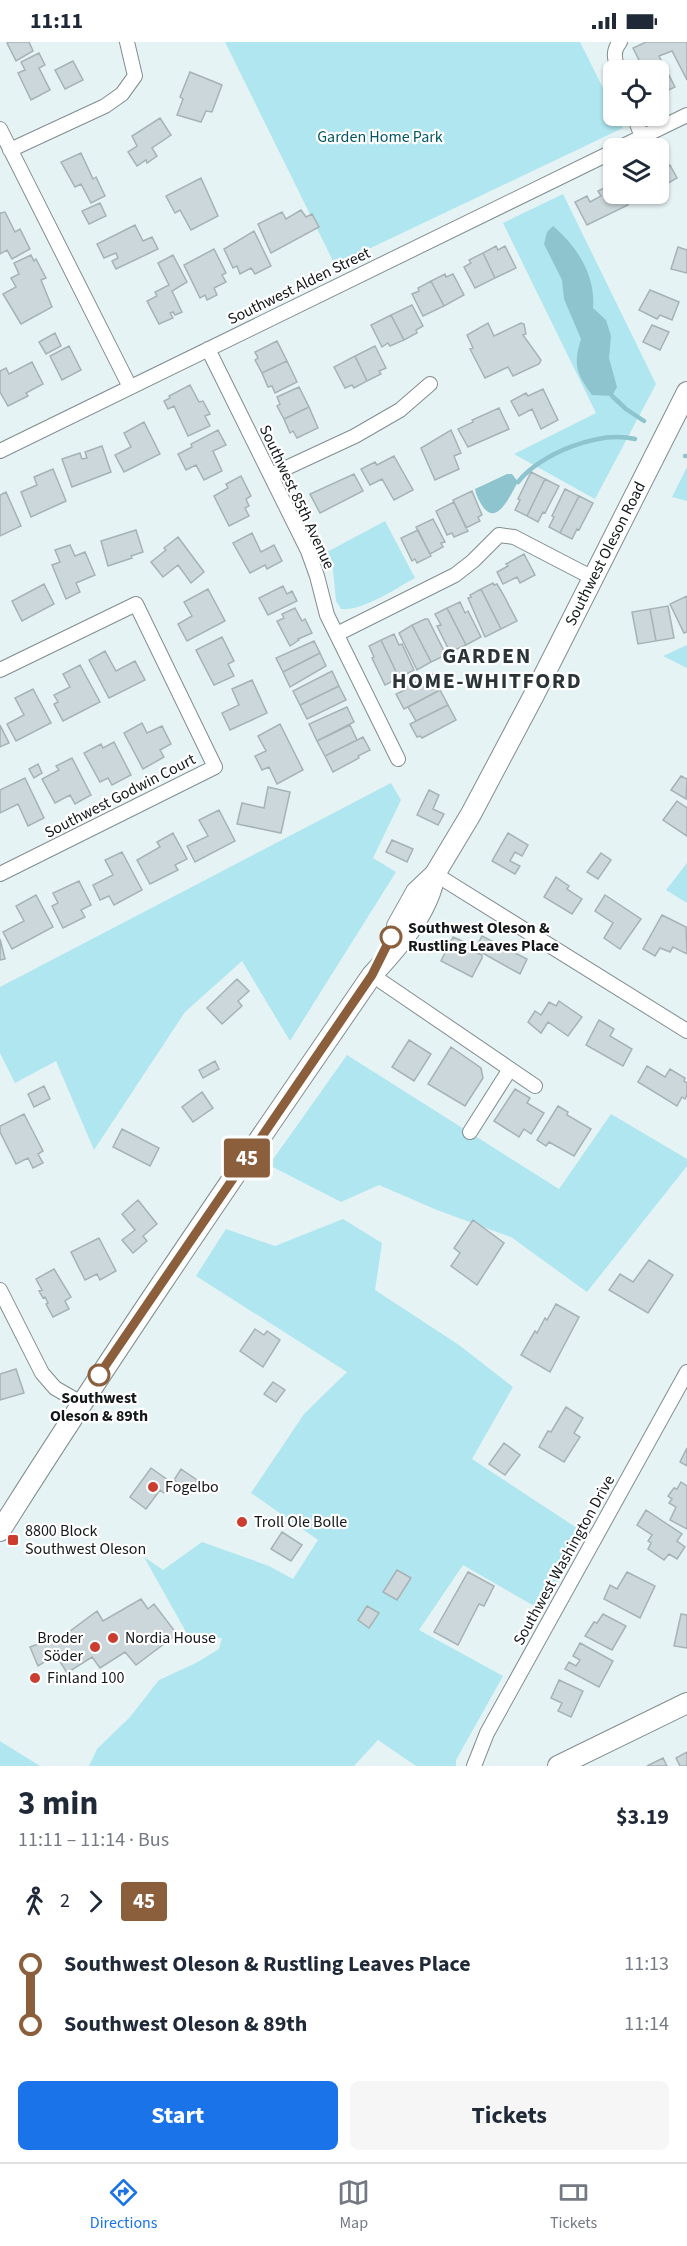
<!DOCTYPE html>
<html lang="en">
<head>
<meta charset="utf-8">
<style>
  :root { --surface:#fff; --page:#f6f6f7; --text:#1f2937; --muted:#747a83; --line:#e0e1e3; --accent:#1a73e8 }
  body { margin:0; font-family:"Source Sans 3",sans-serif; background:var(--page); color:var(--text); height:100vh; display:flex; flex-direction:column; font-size:22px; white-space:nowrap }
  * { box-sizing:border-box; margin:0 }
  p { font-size:20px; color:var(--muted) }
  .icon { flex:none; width:33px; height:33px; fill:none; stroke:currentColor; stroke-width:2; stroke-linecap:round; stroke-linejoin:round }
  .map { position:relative; height:1724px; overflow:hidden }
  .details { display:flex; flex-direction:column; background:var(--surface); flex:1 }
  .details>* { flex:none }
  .badge { padding:0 12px; border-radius:4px; font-size:21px; line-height:39px }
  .buttons { position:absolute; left:603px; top:18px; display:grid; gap:12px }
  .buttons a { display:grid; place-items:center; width:66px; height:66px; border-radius:9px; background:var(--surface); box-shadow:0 2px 4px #0004; font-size:30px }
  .map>.badge { position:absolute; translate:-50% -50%; box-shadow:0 0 0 3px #fff }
  .legs { display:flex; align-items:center; gap:9px; height:66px; padding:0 18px; font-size:20px }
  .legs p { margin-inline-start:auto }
  .headline { display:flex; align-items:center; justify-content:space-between; height:102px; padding:0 18px }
  h1 { font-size:33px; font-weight:700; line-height:45px }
  .primary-button { display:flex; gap:12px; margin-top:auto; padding:12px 18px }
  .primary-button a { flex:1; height:69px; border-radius:9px; background:var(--accent); color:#fff; font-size:24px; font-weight:700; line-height:69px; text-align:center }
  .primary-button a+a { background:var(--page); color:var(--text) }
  ul { padding:0 18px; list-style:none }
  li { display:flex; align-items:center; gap:21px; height:60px; font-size:22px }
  li i { display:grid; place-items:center; width:9px; height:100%; margin:0 8px; background:currentColor }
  li i::after { content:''; width:15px; height:15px; margin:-8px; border:4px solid; border-radius:50%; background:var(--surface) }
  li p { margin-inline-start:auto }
  li:first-child i { background:linear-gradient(#0000 50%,currentColor 0) }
  li:last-child i { background:linear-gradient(currentColor 50%,#0000 0) }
  .status { display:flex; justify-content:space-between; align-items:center; height:42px; padding:0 30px; background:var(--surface); direction:ltr }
  .status svg { height:16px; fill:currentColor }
  .tab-bar { display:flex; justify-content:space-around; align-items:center; height:84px; border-top:2px solid var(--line); background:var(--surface); font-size:16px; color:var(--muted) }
  .tab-bar a { display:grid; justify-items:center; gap:3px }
  .tab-bar .on { color:var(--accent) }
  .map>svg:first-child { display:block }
</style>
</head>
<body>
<div class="status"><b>11:11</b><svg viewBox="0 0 49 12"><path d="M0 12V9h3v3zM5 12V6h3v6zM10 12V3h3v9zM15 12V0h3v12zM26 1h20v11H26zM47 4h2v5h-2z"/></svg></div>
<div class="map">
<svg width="687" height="1724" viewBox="0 0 687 1724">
  <rect width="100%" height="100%" fill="#e6f3f5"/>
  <!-- green -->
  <path fill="#afe6ef" d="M225 0H580L613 66 614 74H617L623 86 335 223Z
    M563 152 656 342 595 457 514 412 596 371 503 181Z
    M687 425V459L672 455Z
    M385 479 415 536C395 547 363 569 341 567L336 559 333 528 327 510Z
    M687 603V626L663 614Z
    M391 741 401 758 373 816 396 830 290 999 242 919 185 970 94 1108 56 1019 15 1041 0 1011V945Z
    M687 821V861L666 848Z
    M347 1013 559 1147 611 1072 687 1117V1124L587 1250 511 1195 437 1168 379 1143 341 1160 269 1123Z
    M343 1177 382 1201 375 1248 459 1303 513 1345 472 1417 583 1490 543 1569 463 1523 419 1588 503 1634 456 1718V1724H416L378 1698 354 1724H89L97 1707 130 1675 159 1638 196 1621 219 1607 222 1596 190 1597 144 1515 163 1528 202 1500 269 1524 293 1537 318 1498 251 1451 304 1372 347 1330 196 1234 226 1187 275 1204Z
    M0 1699 3 1701 40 1724H0Z"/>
  <!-- water -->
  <path fill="#8dc4ce" d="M553 184C577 204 596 234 593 266L606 278 611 294 609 316 617 345 612 354 592 353C576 331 573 323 581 297L564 257 562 238 544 202 547 190Z
    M507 432H512L518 440C511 451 498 485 483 465 479 459 476 453 475 447Z"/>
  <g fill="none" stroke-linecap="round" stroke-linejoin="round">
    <!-- stream -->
    <path stroke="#8dc4ce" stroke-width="4.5" d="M612 354 626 367 644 379
      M685 414H687
      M518 440C540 412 599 388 635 397"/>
  </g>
  <!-- building -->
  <path fill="#cbd7da" stroke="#a6b2b4" stroke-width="1.5" d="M9 0H29L33 9 16 19 7 1Z
    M646 0H687V38L672 9 659 14 675 45 658 53V28H644L633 6Z
    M39 11 45 23 39 26 50 48 31 58 18 31 25 28 21 20Z
    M73 19 83 38 65 47 55 28Z
    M190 30 222 43 212 70 206 69 201 80 177 73 183 57 180 55Z
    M160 76 171 93 152 106 157 114 147 121 146 118 137 124 128 110 137 104 132 94Z
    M81 111 93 137 96 135 105 154 91 161 81 142 75 145 61 120Z
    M670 123 677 136 658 147V129Z
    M201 136 218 174 191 188 180 168 175 171 166 154Z
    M614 141V152H623L628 163 587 183 575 160 587 154 590 160 601 154 598 149Z
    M100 161 106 174 89 182 82 169Z
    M301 168 306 175 312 172 319 185 271 211 258 182 282 170 286 177Z
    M5 170 15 190 20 187 30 207 12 217 7 208 0 212V171Z
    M135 183 143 199 152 195 158 207 116 227 112 219 118 216 116 211 104 216 97 202Z
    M254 189 271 224 255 232 251 226 240 232 237 224 233 226 224 207Z
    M496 204 498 208 505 204 516 226 495 236 483 211Z
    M678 205 687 208V231L671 227Z
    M214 207 226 231 222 233 226 240 214 246 217 253 207 258 205 253 200 256 184 223Z
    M483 211 495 236 475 246 464 225 471 221 469 218Z
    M31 213 34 219 36 217 46 236 41 238 52 265 21 282 3 252 16 245 11 236 19 232 14 221Z
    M173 213 187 240 172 249 182 270 175 273 173 270 170 271 173 276 159 282 147 259 157 254 155 250 169 243 158 221Z
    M445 232 446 235 453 232 464 253 444 264 431 239Z
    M431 239 444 264 423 274 412 252 419 249 418 246Z
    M650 248 679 260 672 278 660 273 657 277 639 268Z
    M412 263 423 284 416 288 417 291 404 298 391 273Z
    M391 273 404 298 390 304 388 301 382 305 371 283Z
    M488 281 494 294 521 281 524 282 526 292 523 293 541 318 539 322 513 334 508 325 485 336 470 307 473 306 467 293Z
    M652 283 669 290 660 308 643 300Z
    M55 291 61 304 46 312 39 300Z
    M277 299 287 319 262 331 255 318 258 316 255 310Z
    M69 304 81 328 62 338 50 314Z
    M375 304 386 326 379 329 381 332 367 339 355 314Z
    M355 314 367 339 354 346 352 343 345 346 334 325Z
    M287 319 297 340 275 351 272 344 268 345 262 331Z
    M32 320 43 342 26 351 28 354 8 364 0 350V329L6 326 9 332Z
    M190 343 199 360 203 359 210 372 205 374 210 384 188 394 174 364 168 367 164 359 170 356 169 354Z
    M299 345 309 365 284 377 277 364 280 362 277 355Z
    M543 347 558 378 541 387 532 367 519 374 511 359 526 351 528 354Z
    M309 365 318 386 297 396 293 389 290 391 284 377Z
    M499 366 509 387 468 405 458 387 473 380 472 378Z
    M144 380 160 412 124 430 115 413 131 405 124 391Z
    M218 388 226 403 213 409 222 429 204 438 196 423 186 428 178 412 192 405 191 402Z
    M451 388 461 411 454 414 459 427 435 438 421 406Z
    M102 404 111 430 72 445 62 417 80 411 82 417 87 416 85 410Z
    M394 414 413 448 394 458 382 437 370 443 361 427 375 420 377 423Z
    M53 427 66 459 31 475 21 450 37 443 34 435Z
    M531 430 545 437 527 474 515 468 520 458 518 457Z
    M354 432 363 449 320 471 310 452Z
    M241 434 251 454 246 457 249 464 245 466 249 474 229 484 214 454 228 446 226 442Z
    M545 437 559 444 545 471 543 470 538 480 527 474Z
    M565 447 579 454 560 491 549 485 554 475 552 474Z
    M472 449 482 473 478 475 480 479 466 486 453 458Z
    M6 450 21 484 0 494V453Z
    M579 454 593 461 579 488 577 487 572 497 560 491Z
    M454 460 468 489 454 495 452 491 447 493 436 469Z
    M433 477 445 500 441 501 443 505 430 512 416 485Z
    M136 488 143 510 131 514 132 516 108 524 101 499Z
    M418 488 431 514 417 521 415 517 412 519 401 496Z
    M252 491 261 510 274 503 282 519 267 527 265 523 250 531 233 501Z
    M178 495 204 530 191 541 178 523 163 535 151 520 166 508 164 506Z
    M70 503 75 514 85 510 95 533 76 541 80 550 66 557 52 523 60 520 55 508Z
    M524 512 535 533 520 541 517 535 503 542 497 530 508 524 506 522Z
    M493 541 494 543 497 542 503 552 517 579 501 587 481 547Z
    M44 542 54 562 22 579 12 559Z
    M283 544 287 552 292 549 297 559 268 573 259 556Z
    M208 547 225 579 187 599 178 582 192 574 184 560Z
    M481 547 501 587 485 595 468 556 471 555 470 553Z
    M687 554V590L684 591 670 562Z
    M460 560 465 571 468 569 481 595 466 603 447 566Z
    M668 564 674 596 656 599 650 567Z
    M295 566 302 579 305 577 312 591 298 597 299 598 290 604 277 579 284 576 282 572Z
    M447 566 466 603 450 610 437 584 441 583 435 572Z
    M650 567 656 599 638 602 632 570Z
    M425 577H428L446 613 431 620 412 583Z
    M412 583 431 620 417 628 399 591Z
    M394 592 399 603 402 602 414 628 399 636 381 598Z
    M222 595 234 619 228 622 234 634 214 643 196 608Z
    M381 598 399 636 385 643 372 616 374 615 369 604Z
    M314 599 320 611 283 630 276 616Z
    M105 609 116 629 135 619 145 638 109 656 89 618Z
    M320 611 326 624 290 645 283 630Z
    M80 623 100 660 63 679 54 662 58 660 54 653 70 645 63 632Z
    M332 629 339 644 300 663 293 649Z
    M432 632 440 648 404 667 396 652 407 647 406 645Z
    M252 638 267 671 230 688 222 671 239 663 232 647Z
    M339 644 346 658 307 677 300 663Z
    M33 647 51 681 16 699 7 682 24 673 15 656Z
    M440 648 448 663 416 679 408 665Z
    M448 663 456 678 422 696 420 694 417 695 410 682Z
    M347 665 354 680 317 699 309 682Z
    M142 681 147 691 162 684 171 702 160 708 164 715 143 727 124 691Z
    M280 682 303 728 277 742 269 725 262 728 255 714 266 709 258 694Z
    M0 683 9 701 0 705Z
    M350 683 357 698 325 714 317 699Z
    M363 695 370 708 358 714 359 716 333 730 325 714Z
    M114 700 131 733 112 743 108 736 100 740 84 711 101 702 103 706Z
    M72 716 91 753 75 762 70 753 55 761 42 737 59 728 56 724Z
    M38 722 42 731 34 736 29 727Z
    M681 734 687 737 686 757 671 748Z
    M25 736 44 776 28 784 18 762 0 771V748Z
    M268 745 290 750 281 791 237 782 242 761 264 766Z
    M429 748 439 753 433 767 444 772 438 783 417 773Z
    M677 759 687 766V794L663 778Z
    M219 768 235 799 195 820 187 804 208 794 199 778Z
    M173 791 187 817 175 823 178 828 150 842 137 818 160 805 157 800Z
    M508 791 528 803 522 814 515 810 510 819 520 824 515 832 492 819Z
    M392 798 413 807 407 820 386 810Z
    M122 810 142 848 114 863 109 854 100 858 93 843 113 833 105 818Z
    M601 811 611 818 598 837 587 830Z
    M556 835 569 844 567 847 582 857 572 872 544 855Z
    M79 839 91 863 81 868 85 875 63 886 52 864 58 861 53 851Z
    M36 853 53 885 12 907 3 890 24 879 16 864Z
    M605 853 641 877 620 907 604 896 613 881 595 869Z
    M662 873 686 885 687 912 673 905 670 910 660 906 655 914 643 907Z
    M482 894 527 917 520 932 475 907Z
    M453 895 474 904 472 909 482 913V916L472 935 441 919Z
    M0 897 5 917 0 918Z
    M237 937 249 949 238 959 242 964 222 982 207 966Z
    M559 959 582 975 568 994 548 980 541 991 528 980 535 969 541 973 549 960 556 964Z
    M599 978 614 987 610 994 632 1007 623 1024 586 1003Z
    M409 998 431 1012 414 1039 392 1025Z
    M451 1005 481 1026 483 1036 465 1064 428 1042Z
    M215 1019 219 1027 203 1036 199 1028Z
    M647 1024 665 1035 670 1027 685 1036 684 1039 687 1041V1053L685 1057 682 1055 677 1064 638 1040Z
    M44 1044 50 1057 34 1065 28 1052Z
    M515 1047 530 1056 527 1061 544 1071 531 1092 524 1087 519 1095 494 1079Z
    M202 1050 213 1066 193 1080 182 1065Z
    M558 1064 568 1070 567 1073 591 1087 574 1114 549 1100 546 1104 537 1098Z
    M24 1072 43 1109 38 1112 43 1121 33 1126 28 1116 16 1122 0 1090V1084Z
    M122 1087 159 1106 150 1124 113 1105Z
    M138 1158 157 1182 143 1194 147 1199 133 1211 122 1198 135 1188 122 1172Z
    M473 1178 504 1201 477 1243 451 1224 460 1211 454 1206Z
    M99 1196 116 1229 100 1238 97 1232 85 1238 71 1210Z
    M649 1218 673 1233 648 1271 609 1248 620 1232 633 1240Z
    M54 1227 71 1255 65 1259 69 1267 53 1275 46 1262 48 1261 45 1255 43 1256 39 1249 42 1248 36 1237Z
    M556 1262 579 1275 550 1330 521 1313 535 1289 537 1291 545 1276 547 1278Z
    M255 1287 264 1293 267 1289 280 1298 263 1325 240 1309Z
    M16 1327 24 1351 0 1358V1332Z
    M273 1340 285 1348 276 1360 264 1352Z
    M566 1365 583 1376 574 1391 580 1395 564 1420 539 1405 548 1389 551 1390Z
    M504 1401 520 1413 505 1433 489 1422Z
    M687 1406V1424L680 1420Z
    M151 1426 172 1441 164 1451 160 1448 146 1467 130 1455Z
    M181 1427 197 1438 190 1449 174 1438Z
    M681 1440 687 1444V1487L670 1478 676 1465 669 1461 672 1457 668 1454 674 1446 677 1447Z
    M646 1468 682 1492 677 1499 685 1505 677 1517 669 1512 664 1518 648 1507 651 1501 648 1499 652 1493 637 1483Z
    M282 1490 302 1503 291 1519 271 1507Z
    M397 1528 411 1536 397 1558 383 1550Z
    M468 1530 494 1544 484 1564 479 1562 458 1603 434 1590Z
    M627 1530 655 1544 640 1576 604 1557 610 1543 617 1547Z
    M141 1557 148 1567 154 1562 177 1592 136 1623 125 1610 100 1626 92 1615 67 1631 56 1613 38 1624 30 1605 66 1592 97 1569 103 1579Z
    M367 1564 379 1571 369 1586 358 1578Z
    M603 1572 626 1584 612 1608 585 1594 594 1580 597 1581Z
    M681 1572 687 1573V1606L674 1604Z
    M580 1601 613 1619 599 1645 565 1627 569 1620 576 1624 580 1618 573 1614Z
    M559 1638 583 1649 571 1675 558 1669 562 1661 551 1656Z
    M687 1710V1724H680L676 1716Z
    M663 1716 667 1724H647Z"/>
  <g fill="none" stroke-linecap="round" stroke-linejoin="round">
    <!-- street casing -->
    <g stroke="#818d8f" stroke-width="16">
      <path id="street" d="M618 28C615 18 612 9 620 0
        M634 74 642 95
        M0 87 130 345
        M619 106 687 73
        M10 108 105 64 122 52 135 34 127 0
        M208 307 308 509 317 534 327 573 398 717
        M0 409 614 109
        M271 433 355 394 400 368 430 342
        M337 592 455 533 473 519 499 493 514 495 593 536
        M0 628 136 562 215 725 0 832
        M435 832 687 989
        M372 933 535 1044
        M470 1090 510 1027
        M0 1248 42 1331 55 1346 81 1361
        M474 1724 487 1691 687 1330"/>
    </g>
    <!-- secondary casing -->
    <g stroke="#818d8f" stroke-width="22">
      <g id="secondary">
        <path id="s1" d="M397 884 416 850 435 832 471 772 534 653 687 350"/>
        <path d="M0 1489C119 1300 246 1117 372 933 398 905 429 870 435 832"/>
        <path d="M558 1724 687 1661"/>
      </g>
    </g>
    <!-- street -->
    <use href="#street" stroke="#fff" stroke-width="14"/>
    <!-- secondary -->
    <use href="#secondary" stroke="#fff" stroke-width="20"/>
  </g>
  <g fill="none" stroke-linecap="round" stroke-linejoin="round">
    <!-- line-1 casing -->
    <g stroke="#fff" stroke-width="14">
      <path id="line-1" d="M99 1333 372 933 391 895"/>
    </g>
    <!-- line-1 -->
    <use href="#line-1" stroke="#8b5e3c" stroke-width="9"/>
  </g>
  <!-- markers -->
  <g fill="#fff" stroke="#8b5e3c" stroke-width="3">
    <circle cx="391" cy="895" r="10"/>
    <circle cx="99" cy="1333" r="10"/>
  </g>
  <g fill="#ca3d2f" stroke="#fff" stroke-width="2">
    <circle cx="153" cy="1445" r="6"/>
    <circle cx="242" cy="1480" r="6"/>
    <rect x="7" y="1492" width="12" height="12" rx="3"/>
    <circle cx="113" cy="1596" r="6"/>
    <circle cx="95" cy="1605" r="6"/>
    <circle cx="35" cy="1636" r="6"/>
  </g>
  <g text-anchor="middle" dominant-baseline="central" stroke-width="4.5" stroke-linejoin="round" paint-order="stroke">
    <!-- park labels -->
    <g font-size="16" fill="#025661" stroke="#fff">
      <text x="380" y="95">Garden Home Park</text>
    </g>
    <!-- street labels -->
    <g font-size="16" fill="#141819" stroke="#fff">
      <text transform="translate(299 244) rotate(-26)">Southwest Alden Street</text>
      <text transform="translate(297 455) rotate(65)">Southwest 85th Avenue</text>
      <text stroke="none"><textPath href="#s1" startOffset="428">Southwest Oleson Road</textPath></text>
      <text transform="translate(120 754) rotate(-27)">Southwest Godwin Court</text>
      <text transform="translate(564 1518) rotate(-61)">Southwest Washington Drive</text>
    </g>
    <!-- stop labels -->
    <g font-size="16" font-weight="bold" fill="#141819" stroke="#fff" text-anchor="start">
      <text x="408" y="886">Southwest Oleson &amp;<tspan x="408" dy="18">Rustling Leaves Place</tspan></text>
      <text x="99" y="1356" text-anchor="middle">Southwest<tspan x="99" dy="18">Oleson &amp; 89th</tspan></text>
    </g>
    <!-- poi labels -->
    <g font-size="16" fill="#141819" stroke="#fff" text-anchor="start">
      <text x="165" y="1445">Fogelbo</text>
      <text x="254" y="1480">Troll Ole Bolle</text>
      <text x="25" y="1489">8800 Block<tspan x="25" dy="18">Southwest Oleson</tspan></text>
      <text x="83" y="1596" text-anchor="end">Broder<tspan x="83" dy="18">Söder</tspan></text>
      <text x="125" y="1596">Nordia House</text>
      <text x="47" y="1636">Finland 100</text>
    </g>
    <!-- district labels -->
    <g font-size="22" font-weight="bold" letter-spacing="1.5" fill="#2b3537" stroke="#fff">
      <text x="487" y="614">GARDEN<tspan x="487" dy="25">HOME-WHITFORD</tspan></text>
    </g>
  </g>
</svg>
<div class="buttons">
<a><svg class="icon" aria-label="locate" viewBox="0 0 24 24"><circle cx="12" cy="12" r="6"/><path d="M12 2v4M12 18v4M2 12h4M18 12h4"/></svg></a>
<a><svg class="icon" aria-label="layers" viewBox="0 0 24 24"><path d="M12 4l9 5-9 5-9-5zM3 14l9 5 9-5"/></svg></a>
</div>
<b class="badge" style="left:247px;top:1116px;background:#8b5e3c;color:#fff">45</b>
</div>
<section class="details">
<div class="headline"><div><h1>3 min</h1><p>11:11 – 11:14 · Bus</p></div><b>$3.19</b></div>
<div class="legs"><svg class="icon" aria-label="walk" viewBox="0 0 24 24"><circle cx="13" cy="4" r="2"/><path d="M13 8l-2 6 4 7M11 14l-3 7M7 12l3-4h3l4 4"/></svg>2<svg class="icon" aria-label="forward" viewBox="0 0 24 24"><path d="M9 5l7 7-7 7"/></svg><b class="badge" style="background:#8b5e3c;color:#fff">45</b></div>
<ul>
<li><i style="color:#8b5e3c"></i><b>Southwest Oleson &amp; Rustling Leaves Place</b><p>11:13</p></li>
<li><i style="color:#8b5e3c"></i><b>Southwest Oleson &amp; 89th</b><p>11:14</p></li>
</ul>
<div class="primary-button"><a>Start</a><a>Tickets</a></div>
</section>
<nav class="tab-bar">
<a class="on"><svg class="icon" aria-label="directions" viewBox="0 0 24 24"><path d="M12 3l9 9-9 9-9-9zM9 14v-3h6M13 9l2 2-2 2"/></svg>Directions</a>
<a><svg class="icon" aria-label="map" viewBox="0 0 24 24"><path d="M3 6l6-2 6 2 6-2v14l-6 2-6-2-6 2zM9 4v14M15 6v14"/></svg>Map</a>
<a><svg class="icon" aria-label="tickets" viewBox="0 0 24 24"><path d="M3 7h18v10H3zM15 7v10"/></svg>Tickets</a>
</nav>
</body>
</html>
